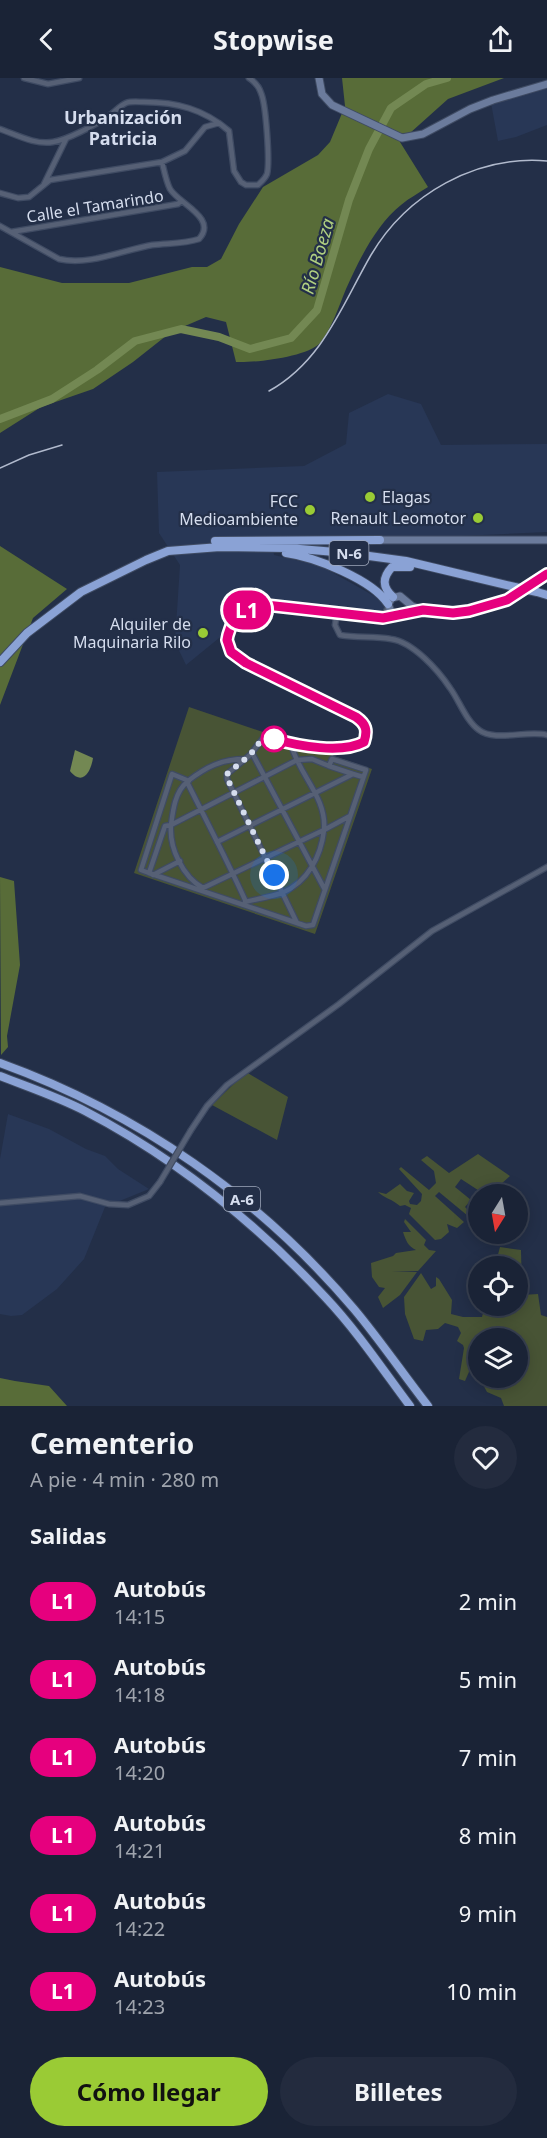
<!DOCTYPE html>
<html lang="es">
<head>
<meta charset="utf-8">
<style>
  :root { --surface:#1a2336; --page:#232b3e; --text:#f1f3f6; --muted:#9fa4ad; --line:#384051; --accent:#9acb35 }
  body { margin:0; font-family:"Noto Sans",sans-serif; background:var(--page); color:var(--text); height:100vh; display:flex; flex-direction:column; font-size:22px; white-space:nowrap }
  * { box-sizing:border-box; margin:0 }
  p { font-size:20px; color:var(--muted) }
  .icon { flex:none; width:33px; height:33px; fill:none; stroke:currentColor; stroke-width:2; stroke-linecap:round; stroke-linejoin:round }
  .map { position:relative; height:1328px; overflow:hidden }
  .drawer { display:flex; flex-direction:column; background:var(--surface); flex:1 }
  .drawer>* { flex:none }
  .badge { padding:0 12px; border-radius:20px; font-size:21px; line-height:39px }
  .needle { width:39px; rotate:191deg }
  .fabs { position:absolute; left:468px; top:1106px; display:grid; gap:12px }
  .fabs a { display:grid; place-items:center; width:60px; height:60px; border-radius:50%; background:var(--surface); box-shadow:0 3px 15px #0003,0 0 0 2px var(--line); font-size:30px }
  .you { position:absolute; width:30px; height:30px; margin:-15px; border:4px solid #fff; border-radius:50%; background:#1a73e8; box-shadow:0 0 0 9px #1a73e833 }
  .map>.badge { position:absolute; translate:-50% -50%; box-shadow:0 0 0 3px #fff }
  h2 { padding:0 30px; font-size:22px; line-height:54px }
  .round { display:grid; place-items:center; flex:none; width:63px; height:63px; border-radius:32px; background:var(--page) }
  .headline { display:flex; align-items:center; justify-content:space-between; height:102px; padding:0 30px }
  h1 { font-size:28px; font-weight:700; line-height:45px }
  .cta { display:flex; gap:12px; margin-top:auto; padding:12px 30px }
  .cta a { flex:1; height:69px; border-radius:36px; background:var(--accent); color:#111; font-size:24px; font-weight:700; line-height:69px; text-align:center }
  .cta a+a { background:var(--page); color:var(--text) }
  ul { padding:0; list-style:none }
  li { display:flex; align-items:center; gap:18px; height:78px; padding:0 30px }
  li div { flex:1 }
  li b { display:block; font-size:22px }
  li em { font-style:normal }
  li .badge { min-width:66px; font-weight:700; text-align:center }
  header { display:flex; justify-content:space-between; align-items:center; height:78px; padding:0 30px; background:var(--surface); font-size:27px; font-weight:700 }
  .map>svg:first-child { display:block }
</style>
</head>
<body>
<header><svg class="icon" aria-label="back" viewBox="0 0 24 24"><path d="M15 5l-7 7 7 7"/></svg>Stopwise<svg class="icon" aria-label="share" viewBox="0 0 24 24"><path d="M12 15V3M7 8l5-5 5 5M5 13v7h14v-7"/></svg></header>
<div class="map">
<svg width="547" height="1328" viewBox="0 0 547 1328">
  <rect width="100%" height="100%" fill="#232f48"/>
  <!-- built -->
  <path fill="#283756" d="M547 10V47L516 59 498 63 491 25Z
    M388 316 421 326 441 367 547 366V454L462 458 272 459 274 477 321 488 383 523 384 530 379 535 334 533 261 525 250 528 231 543 224 556 186 587 175 564 180 487 159 455 157 394 304 388 346 366 349 335Z
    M8 1036 49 1051 86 1071 105 1078 118 1091 149 1111 105 1129 84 1181 57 1211 22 1237 11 1238 0 1236V1081Z"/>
  <!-- green -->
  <path fill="#485435" d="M189 629 372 691 315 856 134 795Z
    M246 994 288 1019 277 1062 212 1027Z
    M478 1076 510 1098 490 1116H484L461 1101 455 1109 471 1122 465 1129 471 1135 468 1138 439 1114 435 1118 464 1144 457 1150 447 1146 449 1154 441 1161 435 1162 409 1136 411 1130 405 1127 400 1128C392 1121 384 1120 378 1114L386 1116 400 1106 407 1113 414 1115 409 1123 410 1126 417 1127 421 1123 422 1116 399 1091 401 1089 429 1112 436 1105 434 1093 421 1082 427 1078 449 1095Z
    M405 1141 426 1162 424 1167 429 1172 436 1173 418 1193H392L417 1194 400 1217 383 1230 378 1219 385 1210 379 1209 372 1199 371 1185 393 1178 396 1175 416 1172C408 1168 406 1163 403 1154H411L404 1144Z
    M500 1169 521 1172 522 1217 538 1216 541 1237 547 1239V1328H504L501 1320 487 1314 479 1299H518V1260H478V1271L475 1279 478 1281 477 1288 472 1287 465 1303 459 1301 464 1270 463 1267 457 1263 461 1255 458 1249 445 1245 438 1251 426 1252 423 1263 414 1261 405 1236 404 1219 421 1195 431 1211 436 1208V1199L439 1201 452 1222 451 1236 463 1239H482L485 1227H518V1188H495Z"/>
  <!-- forest -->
  <path fill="#586c38" d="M342 0H504L448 21 400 64 428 109C419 115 409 120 401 127 376 147 359 182 346 211 339 228 332 250 320 265 307 279 255 285 236 284L226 244 206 239 171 254 133 284 93 311 41 329 0 355V189L62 205H129L192 189H207L221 181 239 146 263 109 318 77 330 64 345 28Z
    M0 468 67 511 33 540 0 627Z
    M0 799 14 803 20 887 7 958 8 969 1 977Z
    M0 1300 15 1303 49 1308 67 1328H0Z"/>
  <!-- water -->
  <path fill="#738853" d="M75 672 93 680C91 693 83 709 70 693Z"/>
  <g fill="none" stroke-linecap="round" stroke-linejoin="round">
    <!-- river -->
    <path stroke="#738853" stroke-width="8" d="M0 341 52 321 97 292 135 263 181 251 219 259 250 271 291 260 317 232 349 122 369 71 391 30 426 6 447 0"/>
    <!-- street casing -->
    <g stroke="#3f4b63" stroke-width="7">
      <path id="street" d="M24 0 48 6 79 0
        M0 51C17 57 35 67 53 64 67 62 95 47 107 39 114 35 119 28 126 25 131 23 138 24 144 24 176 24 204 31 229 53L234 93 241 104 246 107H258C262 103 265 101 267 96 270 84 266 26 261 15 259 8 255 4 249 0
        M44 106 66 61
        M0 115 18 120 29 119 50 102 162 84 185 73 205 49 219 45
        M0 148 59 181C89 188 123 172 152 167 168 165 184 166 199 161 218 140 179 126 170 111 166 103 164 92 162 84
        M11 154 178 126 181 123
        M252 529 266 527 383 540 396 537
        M337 535 335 547 340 557C357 560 374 558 391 561 413 564 438 592 450 610 459 622 466 643 479 652 494 664 528 652 547 657
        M376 538 385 535 388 529
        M266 656 250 677 227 696V701L297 845
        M252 675 325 812
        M329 688 353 696
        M188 703C206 689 222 681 245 681
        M217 764 353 696 363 699
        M149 795 141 792 172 696 189 703
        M153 797 180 783
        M245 824C257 821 270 819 282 815 308 804 321 778 324 752L350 738
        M246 824C228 784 207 744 187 704 175 714 173 732 171 747L165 748 149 795 306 848 313 847 366 692 332 681 329 688 312 681 297 682 171 747C169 770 183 799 203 810 243 791 283 771 324 752 327 719 298 696 291 666
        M191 1052 207 1028 227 1007 339 926 432 853 547 789
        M0 1125 80 1118 109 1126 128 1127 149 1118 160 1104"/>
    </g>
    <!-- secondary casing -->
    <g stroke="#3f4b63" stroke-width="9">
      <path id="secondary" d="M319 0 322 16 332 27 402 60 423 56 470 31 493 22 547 6
        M380 462H547
        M423 532 412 528 400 518 392 520 388 526 392 536C402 540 413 532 424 532 434 533 443 535 452 535 488 534 518 515 547 496"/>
    </g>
    <!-- highway casing -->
    <g stroke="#3f4b63" stroke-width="10">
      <path id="highway" d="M215 463 380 462
        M286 475C315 479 373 502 388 526
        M537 514 547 517
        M393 519C382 509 382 500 392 489H410
        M0 584 27 555 81 514 146 482 168 473 220 469 288 470 347 475 406 483 515 509
        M0 985C138 1035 259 1119 354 1231 380 1262 403 1296 428 1328
        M0 998C28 1009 58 1019 85 1033 175 1080 256 1145 326 1220 357 1253 383 1292 410 1328"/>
    </g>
    <!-- street -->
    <use href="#street" stroke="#566075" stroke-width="4.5"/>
    <!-- secondary -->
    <use href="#secondary" stroke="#6b7b9c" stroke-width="7"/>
    <!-- highway -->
    <use href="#highway" stroke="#8aa2d5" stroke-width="8"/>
    <!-- rail -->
    <path stroke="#b1bacd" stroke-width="1.5" d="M269 313C323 283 342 227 371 177 407 116 476 77 547 83
      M0 390 29 377 62 367"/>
    <!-- street-bridge casing -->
    <g stroke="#3f4b63" stroke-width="7" stroke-linecap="butt">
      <path id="street-bridge" d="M160 1104 191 1052"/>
    </g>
    <!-- highway-bridge casing -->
    <g stroke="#3f4b63" stroke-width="10" stroke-linecap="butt">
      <path id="highway-bridge" d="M515 509 537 514"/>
    </g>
    <!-- street-bridge -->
    <use href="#street-bridge" stroke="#566075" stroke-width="4.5"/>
    <!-- highway-bridge -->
    <use href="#highway-bridge" stroke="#8aa2d5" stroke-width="8"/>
  </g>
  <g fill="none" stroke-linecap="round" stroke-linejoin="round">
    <!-- line casing -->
    <g stroke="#fff" stroke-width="14">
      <path id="line" d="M274 661C298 668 342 676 364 664 368 652 366 646 356 639L246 585 231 574 227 562 228 557 232 545 241 538 252 529 266 527 383 540 423 532 453 535 469 533 507 522 547 496"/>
    </g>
    <!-- line -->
    <use href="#line" stroke="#e6007e" stroke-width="9"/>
    <!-- walk -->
    <path stroke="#d5ddee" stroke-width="6" stroke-dasharray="0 10.8" d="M274 661 266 656 250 677 227 696V700L274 797"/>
  </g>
  <!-- markers -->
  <g fill="#9acb35" stroke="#232f48" stroke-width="2">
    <circle cx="370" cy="419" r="6"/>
    <circle cx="310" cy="432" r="6"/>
    <circle cx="478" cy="440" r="6"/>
    <circle cx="203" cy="555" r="6"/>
  </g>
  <circle fill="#fff" stroke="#e6007e" stroke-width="3" cx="274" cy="661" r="12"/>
  <g text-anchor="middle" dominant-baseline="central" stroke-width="4.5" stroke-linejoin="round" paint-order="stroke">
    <!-- shield labels -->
    <g fill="#232f48" stroke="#a0a9bc" stroke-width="1.5">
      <rect x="329.5" y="463" width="39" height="24" rx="4.5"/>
      <rect x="224" y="1109" width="36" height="24" rx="4.5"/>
    </g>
    <g font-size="15" font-weight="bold" fill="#d5ddee">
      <text x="349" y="475">N-6</text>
      <text x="242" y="1121">A-6</text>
    </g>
    <!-- street labels -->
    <g font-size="16" fill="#d5ddee" stroke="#232f48">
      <text transform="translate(95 128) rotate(-9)">Calle el Tamarindo</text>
    </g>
    <!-- poi labels -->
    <g font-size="16" fill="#d5ddee" stroke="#232f48" text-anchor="end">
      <text x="382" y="419" text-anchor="start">Elagas</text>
      <text x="298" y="423">FCC<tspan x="298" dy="18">Medioambiente</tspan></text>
      <text x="466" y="440">Renault Leomotor</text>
      <text x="191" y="546">Alquiler de<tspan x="191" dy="18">Maquinaria Rilo</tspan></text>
    </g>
    <!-- neighbourhood labels -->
    <g font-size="18" font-weight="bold" fill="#d5ddee" stroke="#232f48">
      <text x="123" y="39">Urbanización<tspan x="123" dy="21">Patricia</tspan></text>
    </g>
    <!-- water labels -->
    <g font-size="18" font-style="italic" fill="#b0cf80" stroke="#232f48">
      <text transform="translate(317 178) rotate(-74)">Río Boeza</text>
    </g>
  </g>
</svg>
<div class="fabs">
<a><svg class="needle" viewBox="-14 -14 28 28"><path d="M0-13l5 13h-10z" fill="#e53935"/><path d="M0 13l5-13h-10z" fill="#9fa4ad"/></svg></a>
<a><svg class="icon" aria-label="locate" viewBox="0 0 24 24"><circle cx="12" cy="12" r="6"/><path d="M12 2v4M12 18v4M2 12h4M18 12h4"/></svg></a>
<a><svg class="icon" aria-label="layers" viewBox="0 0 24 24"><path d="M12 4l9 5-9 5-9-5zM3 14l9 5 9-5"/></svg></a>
</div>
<div class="you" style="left:274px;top:797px"></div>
<b class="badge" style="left:247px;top:532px;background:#e6007e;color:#fff">L1</b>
</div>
<section class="drawer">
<div class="headline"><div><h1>Cementerio</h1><p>A pie · 4 min · 280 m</p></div><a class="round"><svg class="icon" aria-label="heart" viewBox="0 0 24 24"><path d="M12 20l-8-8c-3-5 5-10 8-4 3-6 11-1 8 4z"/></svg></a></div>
<h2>Salidas</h2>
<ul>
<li><span class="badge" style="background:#e6007e;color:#fff">L1</span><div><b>Autobús</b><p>14:15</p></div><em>2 min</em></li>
<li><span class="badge" style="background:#e6007e;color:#fff">L1</span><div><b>Autobús</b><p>14:18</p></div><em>5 min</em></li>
<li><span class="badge" style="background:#e6007e;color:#fff">L1</span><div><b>Autobús</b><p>14:20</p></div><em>7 min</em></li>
<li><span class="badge" style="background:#e6007e;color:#fff">L1</span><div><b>Autobús</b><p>14:21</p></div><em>8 min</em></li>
<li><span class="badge" style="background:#e6007e;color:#fff">L1</span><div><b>Autobús</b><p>14:22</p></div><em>9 min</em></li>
<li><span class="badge" style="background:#e6007e;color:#fff">L1</span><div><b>Autobús</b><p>14:23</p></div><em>10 min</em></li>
</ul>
<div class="cta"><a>Cómo llegar</a><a>Billetes</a></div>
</section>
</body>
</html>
